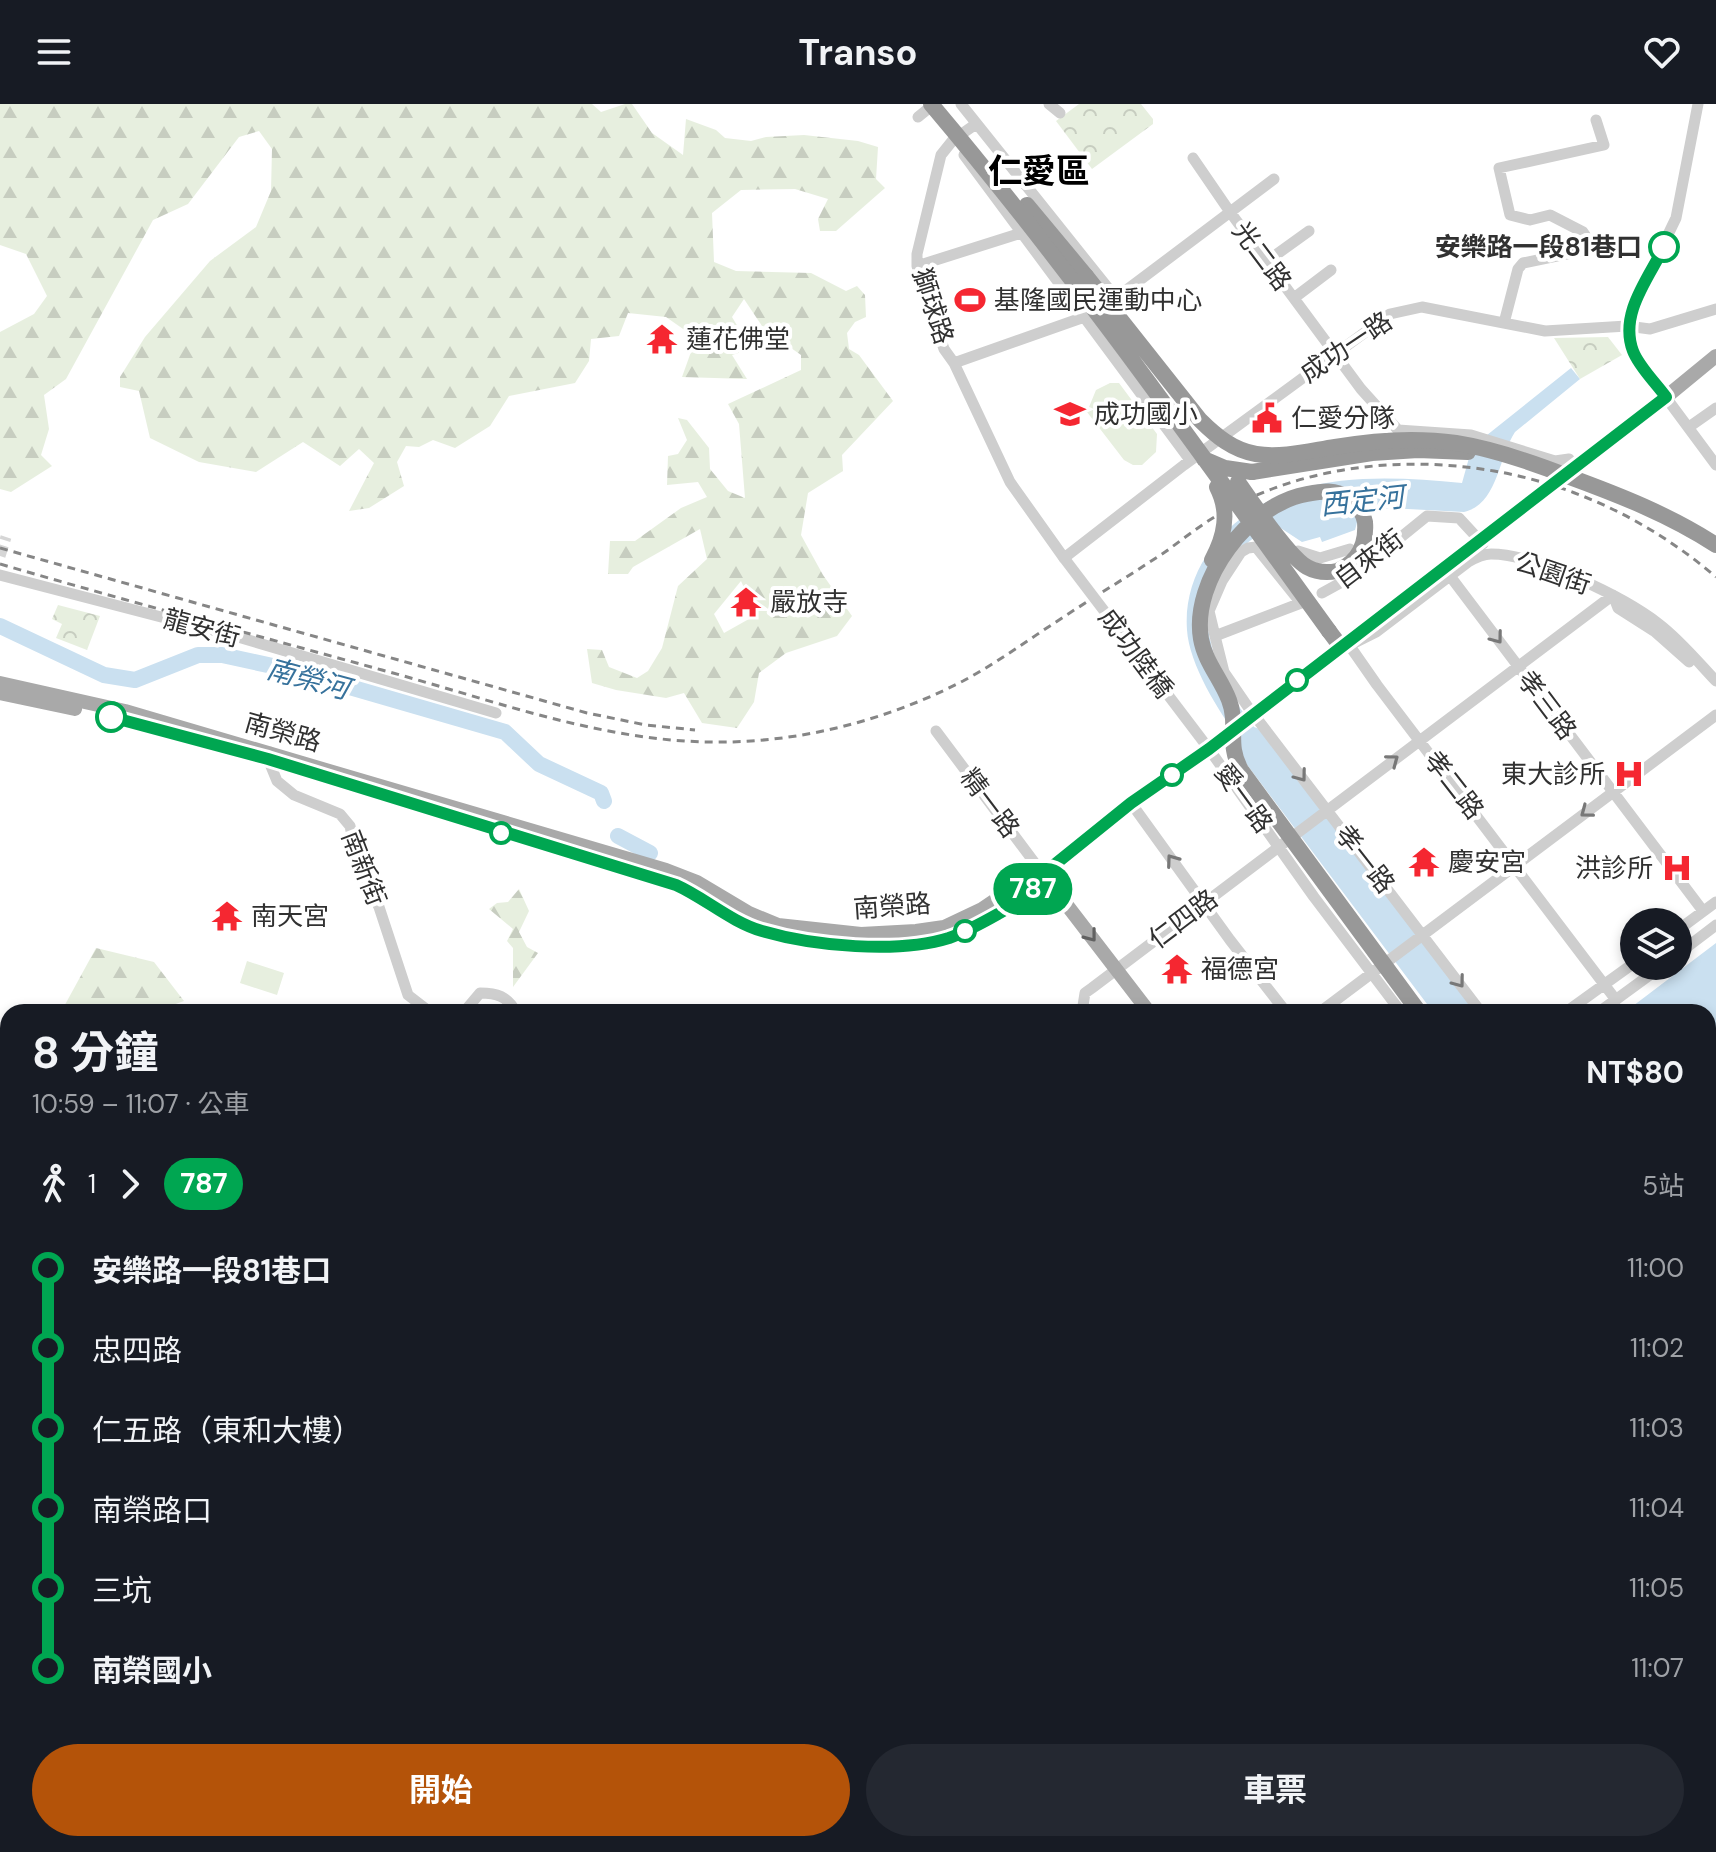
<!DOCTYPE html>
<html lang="zh-TW">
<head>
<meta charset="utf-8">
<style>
  :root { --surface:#171b24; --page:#242831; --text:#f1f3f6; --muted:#9ea1a6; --accent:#b45309 }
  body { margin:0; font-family:"DM Sans","Noto Sans TC",sans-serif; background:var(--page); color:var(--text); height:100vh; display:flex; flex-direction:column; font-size:30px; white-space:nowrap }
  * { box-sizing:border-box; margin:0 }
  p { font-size:26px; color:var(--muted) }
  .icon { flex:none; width:44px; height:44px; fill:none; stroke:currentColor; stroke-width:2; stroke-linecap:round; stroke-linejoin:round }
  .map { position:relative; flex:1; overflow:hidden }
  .drawer { position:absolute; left:0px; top:900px; width:1716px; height:848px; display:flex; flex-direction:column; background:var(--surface); border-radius:24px 24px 0 0; box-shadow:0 4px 12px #0003 }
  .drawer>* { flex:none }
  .badge { padding:0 16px; border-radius:26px; font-size:28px; line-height:52px }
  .fabs { position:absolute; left:1620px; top:804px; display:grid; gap:16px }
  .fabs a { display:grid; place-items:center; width:72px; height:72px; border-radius:50%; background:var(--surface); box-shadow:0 4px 12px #0003; font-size:40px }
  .map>.badge { position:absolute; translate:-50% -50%; box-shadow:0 0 0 4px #fff }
  .legs { display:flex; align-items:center; gap:12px; height:88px; padding:0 32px; font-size:26px }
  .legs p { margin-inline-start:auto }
  .head { display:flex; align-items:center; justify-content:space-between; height:136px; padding:0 32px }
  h1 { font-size:44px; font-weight:700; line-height:60px }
  .button { display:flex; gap:16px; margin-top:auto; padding:16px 32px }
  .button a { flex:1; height:92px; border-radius:48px; background:var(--accent); color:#fff; font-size:32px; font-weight:700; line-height:92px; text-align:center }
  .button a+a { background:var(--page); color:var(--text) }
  ul { padding:0 32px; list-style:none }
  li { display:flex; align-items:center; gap:28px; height:80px; font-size:30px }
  li i { display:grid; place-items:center; width:12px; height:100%; margin:0 10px; background:currentColor }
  li i::after { content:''; width:20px; height:20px; margin:-10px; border:6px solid; border-radius:50%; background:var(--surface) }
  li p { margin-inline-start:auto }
  li:first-child i { background:linear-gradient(#0000 50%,currentColor 0) }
  li:last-child i { background:linear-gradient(currentColor 50%,#0000 0) }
  header { display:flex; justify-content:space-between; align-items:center; height:104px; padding:0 32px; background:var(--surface); font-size:36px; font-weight:700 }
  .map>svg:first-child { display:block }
</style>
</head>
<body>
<header><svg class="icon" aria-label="menu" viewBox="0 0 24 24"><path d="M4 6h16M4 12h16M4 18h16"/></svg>Transo<svg class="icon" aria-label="heart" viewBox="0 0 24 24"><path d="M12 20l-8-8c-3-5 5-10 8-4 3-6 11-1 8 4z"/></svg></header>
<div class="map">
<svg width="1716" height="1748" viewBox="0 0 1716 1748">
  <defs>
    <pattern id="forest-firs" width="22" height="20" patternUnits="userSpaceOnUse" patternTransform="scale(2)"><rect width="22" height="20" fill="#e7efdf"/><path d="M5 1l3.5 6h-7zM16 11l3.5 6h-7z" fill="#c7cdc0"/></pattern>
    <pattern id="park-crowns" width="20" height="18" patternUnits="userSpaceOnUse" patternTransform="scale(2)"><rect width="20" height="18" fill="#e7efdf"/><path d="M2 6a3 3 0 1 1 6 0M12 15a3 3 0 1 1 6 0" fill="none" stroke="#c7cdc0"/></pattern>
  </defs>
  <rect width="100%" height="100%" fill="#fff"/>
  <!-- green -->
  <path fill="#e7efdf" d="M1110 279H1119L1157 330 1156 348 1142 361H1133L1124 356 1087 308 1096 286Z
    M247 857 284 869 277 891 240 879Z"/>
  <!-- forest -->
  <path fill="url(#forest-firs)" fill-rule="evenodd" d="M0 0H592L601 8 625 0H632L652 29 683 51 686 15 716 26 725 34 751 37 766 33 804 31 858 37 878 43 876 75 885 84 836 127H820L818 115 828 95 795 85 741 86 712 109 714 158 736 167 811 169 846 187 857 182 865 191 866 213 855 218 847 229 849 245 859 251 893 297 842 351 843 367 808 389 801 431 823 471 852 512 837 532 786 549 759 569 754 598 737 624 702 619 684 589 666 594 616 586 592 579 587 545 602 546 609 563 637 574 648 567 662 544 678 482 707 455 700 425 633 463 628 470H608L610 437H635L681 404 707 393 698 378 667 381 668 352 678 350 687 336 678 314 687 316 709 344 710 365 728 387 745 394 739 320 728 300 801 266V251L764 225 744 195 732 213 751 245 732 251 747 275 682 273 696 234 666 213 628 209 619 232 591 235 589 257 575 279 509 292 490 322 455 344 433 336 419 343 406 342 397 358 404 382 369 404 349 407 374 359 359 345 340 362 303 338 256 368 199 358 150 334 139 287 120 283V273L145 233 210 157 256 123 271 87 272 45 259 27 239 33 188 100 153 116 66 275 44 291 49 325 41 351 52 362 11 388 0 385V228L34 210 47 192 26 150 0 141ZM741 477 756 511 724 529 714 510Z
    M519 785 529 807 519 828 527 843 538 849 513 883V844L507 837 513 825 489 805 497 799 508 798Z
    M96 844 154 858 184 897 153 908H61Z
    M8 1014V1223L0 1222V1030Z
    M0 1271 8 1274V1560L0 1567Z
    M0 1572 8 1578V1740H171L169 1748H22L0 1736Z"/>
  <!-- park -->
  <path fill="url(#park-crowns)" d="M1079 0H1141L1153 15V20L1092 65 1056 17Z
    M1608 233 1622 251 1580 275 1554 234Z
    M58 501 100 512 87 546 56 534 62 520 52 515Z
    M1315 1740H1492L1491 1748H1313Z"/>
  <!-- water -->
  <path fill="#cae0f0" d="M1571 264 1580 275 1515 328C1498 354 1498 400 1464 408L1389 404 1359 411 1355 426 1322 438 1320 433 1302 438 1273 419 1237 447 1206 517 1213 548 1237 600 1254 623 1262 626 1475 908H1433L1236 646 1239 635C1219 608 1189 560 1187 526 1182 458 1236 403 1299 385 1352 370 1408 374 1462 379L1472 343Z
    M1716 839V1321L1708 1310V908H1625Z"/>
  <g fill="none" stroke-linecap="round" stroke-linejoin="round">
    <!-- river -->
    <path stroke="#cae0f0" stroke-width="16" d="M0 522 104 571 135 576 198 551H222L291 566 505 628 539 660 601 689 604 697
      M618 732 650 749"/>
    <!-- ferry -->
    <path stroke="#37729c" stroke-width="2" stroke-dasharray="10 8" stroke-linecap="butt" d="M1708 1251 1716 1249"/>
    <!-- minor-tunnel -->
    <path stroke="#d6d6d6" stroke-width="11" stroke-dasharray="11 5.5" stroke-linecap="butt" d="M0 452 6 433"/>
    <!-- minor -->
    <path stroke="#cecece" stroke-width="11" d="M961 0 1108 184 1113 200
      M1049 0 1060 9
      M1698 0 1676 114 1633 203 1627 222 1633 249 1716 361
      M918 13 934 0
      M976 20 953 36 941 51 917 150V162L944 245 954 259 1010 378 1064 454 1184 361 1390 210 1422 203 1545 227 1627 222 1650 225 1716 205
      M964 51 1190 356
      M1193 54 1230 108 1361 285 1398 326 1471 331 1555 357 1569 355
      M1266 158 1309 127
      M917 162 1021 129
      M1294 194 1331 166
      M1108 200 1274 75
      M1504 219 1518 165 1523 159 1581 147 1587 134 1583 128 1550 111 1530 116 1510 111 1499 64 1604 41 1596 16
      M954 259 1090 211
      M1689 323 1716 304
      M1298 447 1320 454 1350 445
      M0 471 238 533 496 609
      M1450 472 1703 807
      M1322 489 1353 472 1427 412 1459 414 1483 440
      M1613 491 1618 504 1654 527 1689 558
      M1215 532 1209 507 1222 477 1241 448 1248 444 1256 443 1301 499 1215 532 1224 568 1248 603 1481 908
      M1347 538 1377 581 1616 896
      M1354 539 1376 528 1468 458C1475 454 1482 450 1491 450 1536 450 1624 493 1659 520 1680 536 1698 558 1716 577
      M936 627 1043 770
      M1209 645 1314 793 1401 908
      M270 648 268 655 277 677 294 691 340 710 350 722 359 763 379 803 408 891 430 908
      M1131 699 1230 836 1286 908
      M1678 826 1716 798
      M1678 850 1716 821
      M464 908 480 889C497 889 507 892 516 908
      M1082 908 1085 889 1092 884 1613 491
      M1320 908 1716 611
      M1566 908 1634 859
      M1599 908 1662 862
      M1708 1425 1716 1436
      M1708 1444 1716 1455
      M1708 1481 1716 1476
      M1708 1671 1716 1665
      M327 1740 341 1748
      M800 1740 819 1748
      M1631 1740 1637 1748
      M768 1748 772 1740
      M854 1748 858 1740
      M928 1748 932 1740
      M1605 1748 1616 1740"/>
    <!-- major -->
    <path stroke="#a9a9a9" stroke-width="14" d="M1666 293 1716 252
      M0 579 125 607 666 766 697 778 749 809 778 821 861 830 916 827 944 823 982 805 1028 774 1043 770 1131 699 1209 645 1370 520
      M0 589 75 605
      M464 716 676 781C705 794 731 817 762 827 813 842 898 850 949 834 966 828 982 819 998 810 1015 800 1035 788 1043 770
      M1043 770 1149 908
      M1708 1650 1716 1660
      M1127 1748 1135 1740"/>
    <!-- highway -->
    <path stroke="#989898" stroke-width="16" d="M1027 101 1086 172
      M1252 368 1372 349 1418 346 1468 348
      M1329 527 1341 543"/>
    <!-- rail -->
    <path stroke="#868686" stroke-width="3" stroke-dasharray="8 6" stroke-linecap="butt" d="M0 444 587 609 646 621 695 626
      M0 460C127 497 255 531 382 566 505 599 621 646 751 637 825 632 897 611 963 577 995 560 1025 538 1056 518 1092 494 1129 472 1165 448 1182 436 1199 422 1218 411 1300 362 1401 351 1494 367 1576 381 1653 419 1716 473"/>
    <!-- minor-bridge -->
    <path stroke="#cecece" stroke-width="11" d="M1064 454 1209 645"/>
    <!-- major-bridge -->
    <path stroke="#a9a9a9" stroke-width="14" d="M1370 520 1666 293"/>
    <!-- highway-bridge -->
    <path stroke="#989898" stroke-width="16" d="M931 0C1073 168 1200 349 1329 527
      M1086 172 1200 316C1216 332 1233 346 1256 350 1282 354 1309 347 1335 343 1375 336 1415 333 1456 339 1494 345 1531 358 1567 372 1619 391 1670 411 1716 441
      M1204 355 1225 364 1252 368
      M1238 378C1252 398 1288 452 1307 463 1316 468 1327 469 1337 467 1344 464 1351 459 1356 453 1364 443 1366 431 1365 418 1363 408 1357 400 1348 394 1335 385 1323 387 1307 390 1249 400 1191 476 1201 535 1205 558 1221 575 1229 596 1239 622 1226 639 1241 666L1419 908
      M1212 456C1225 432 1230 408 1217 383"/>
  </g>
  <!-- one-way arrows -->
  <defs><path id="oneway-chevron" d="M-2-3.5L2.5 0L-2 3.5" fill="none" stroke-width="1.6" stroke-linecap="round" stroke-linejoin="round" transform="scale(2)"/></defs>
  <g stroke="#787878">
    <use href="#oneway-chevron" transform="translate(1497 534) rotate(53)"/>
    <use href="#oneway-chevron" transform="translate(1393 656) rotate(-37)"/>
    <use href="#oneway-chevron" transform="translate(1301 672) rotate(53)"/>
    <use href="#oneway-chevron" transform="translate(1586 708) rotate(143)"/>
    <use href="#oneway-chevron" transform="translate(1172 756) rotate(-126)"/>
    <use href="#oneway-chevron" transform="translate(1459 878) rotate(53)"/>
  </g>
  <use stroke="#616161" href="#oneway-chevron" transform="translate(1091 832) rotate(52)"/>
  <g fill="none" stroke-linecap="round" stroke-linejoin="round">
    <!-- line-1 casing -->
    <g stroke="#fff" stroke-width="18">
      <path id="line-1" d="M111 613 268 655 676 781C705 794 731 818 762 827 813 842 898 850 949 834 966 828 982 819 998 810 1015 801 1035 788 1043 770L1131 699 1209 645 1666 293C1656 279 1639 263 1633 247 1619 210 1648 175 1664 143"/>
    </g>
    <!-- line-1 -->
    <use href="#line-1" stroke="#00a651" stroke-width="12"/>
  </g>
  <!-- icons -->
  <defs>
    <g id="stadium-bare" transform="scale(2.4)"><path d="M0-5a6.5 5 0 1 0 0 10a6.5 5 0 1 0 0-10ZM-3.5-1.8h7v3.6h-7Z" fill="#f52731" stroke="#fff" stroke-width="2.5" paint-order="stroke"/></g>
    <g id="temple-bare" transform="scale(2.4)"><path d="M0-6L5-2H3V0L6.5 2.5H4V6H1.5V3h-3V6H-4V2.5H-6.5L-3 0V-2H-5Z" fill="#f52731" stroke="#fff" stroke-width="2.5" paint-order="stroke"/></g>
    <g id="school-bare" transform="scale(2.4)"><path d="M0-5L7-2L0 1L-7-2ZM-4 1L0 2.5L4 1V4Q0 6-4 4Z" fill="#f52731" stroke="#fff" stroke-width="2.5" paint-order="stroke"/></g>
    <g id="civic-bare" transform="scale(2.4)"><path d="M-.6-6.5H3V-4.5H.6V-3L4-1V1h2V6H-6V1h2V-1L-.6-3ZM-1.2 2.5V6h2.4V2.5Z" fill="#f52731" stroke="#fff" stroke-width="2.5" paint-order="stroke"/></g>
    <g id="hospital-bare" transform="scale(2.4)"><path d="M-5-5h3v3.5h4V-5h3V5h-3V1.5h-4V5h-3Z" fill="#f52731" stroke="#fff" stroke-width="2.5" paint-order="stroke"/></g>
  </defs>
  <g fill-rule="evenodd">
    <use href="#stadium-bare" x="970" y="196"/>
    <use href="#temple-bare" x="662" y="235"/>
    <use href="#school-bare" x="1070" y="310"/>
    <use href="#civic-bare" x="1267" y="314"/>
    <use href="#temple-bare" x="746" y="498"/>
    <use href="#hospital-bare" x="1629" y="670"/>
    <use href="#temple-bare" x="1424" y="758"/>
    <use href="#hospital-bare" x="1677" y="764"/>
    <use href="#temple-bare" x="227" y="812"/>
    <use href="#temple-bare" x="1177" y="865"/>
  </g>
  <!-- markers -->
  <g fill="#fff" stroke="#00a651" stroke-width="4">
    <circle cx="1664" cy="143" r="14"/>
    <circle cx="1297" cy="576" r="10"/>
    <circle cx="111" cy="613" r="14"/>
    <circle cx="1172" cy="671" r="10"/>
    <circle cx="501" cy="729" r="10"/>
    <circle cx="965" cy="827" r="10"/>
  </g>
  <g text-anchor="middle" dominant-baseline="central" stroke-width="8" stroke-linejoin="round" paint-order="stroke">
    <!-- stop labels -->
    <g font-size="26" font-weight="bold" fill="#313131" stroke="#fff" text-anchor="end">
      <text x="1642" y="143">安樂路一段81巷口</text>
    </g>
    <!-- street labels -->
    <g font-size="26" fill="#313131" stroke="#fff">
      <text transform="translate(1262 152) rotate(53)">光二路</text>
      <text transform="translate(933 202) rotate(72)">獅球路</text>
      <text transform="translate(1346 243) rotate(-34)">成功一路</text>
      <text transform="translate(1369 455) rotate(-37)">自來街</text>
      <text transform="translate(1553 469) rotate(19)">公園街</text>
      <text transform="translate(202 524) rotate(15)">龍安街</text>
      <text transform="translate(1136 549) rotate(53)">成功陸橋</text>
      <text transform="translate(1547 601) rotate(53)">孝三路</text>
      <text transform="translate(283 628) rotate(16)">南榮路</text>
      <text transform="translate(1454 681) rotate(52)">孝二路</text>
      <text transform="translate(1244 694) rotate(54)">愛一路</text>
      <text transform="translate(990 699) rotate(53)">精一路</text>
      <text transform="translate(1365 755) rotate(52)">孝一路</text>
      <text transform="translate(364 764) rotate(69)">南新街</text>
      <text transform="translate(892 802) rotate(-4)">南榮路</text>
      <text transform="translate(1183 815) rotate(-37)">仁四路</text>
    </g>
    <!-- poi labels -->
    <g font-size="26" fill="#313131" stroke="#fff" text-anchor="start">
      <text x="994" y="196">基隆國民運動中心</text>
      <text x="686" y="235">蓮花佛堂</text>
      <text x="1094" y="310">成功國小</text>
      <text x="1291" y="314">仁愛分隊</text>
      <text x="770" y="498">嚴放寺</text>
      <text x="1605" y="670" text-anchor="end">東大診所</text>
      <text x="1448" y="758">慶安宮</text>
      <text x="1653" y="764" text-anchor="end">洪診所</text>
      <text x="251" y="812">南天宮</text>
      <text x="1201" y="865">福德宮</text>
    </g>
    <!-- water labels -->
    <g font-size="28" font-style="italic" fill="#37729c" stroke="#fff">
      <text transform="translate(1362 397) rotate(-6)">西定河</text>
      <text transform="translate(308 575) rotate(15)">南榮河</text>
    </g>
    <!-- district labels -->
    <g font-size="34" font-weight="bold" fill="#000" stroke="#fff">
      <text x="1039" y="67">仁愛區</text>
    </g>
  </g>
</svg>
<div class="fabs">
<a><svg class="icon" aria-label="layers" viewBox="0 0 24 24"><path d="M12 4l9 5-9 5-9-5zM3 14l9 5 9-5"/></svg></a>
</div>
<b class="badge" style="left:1033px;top:785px;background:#00a651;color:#fff">787</b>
<section class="drawer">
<div class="head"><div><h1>8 分鐘</h1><p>10:59 – 11:07 · 公車</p></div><b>NT$80</b></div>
<div class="legs"><svg class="icon" aria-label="walk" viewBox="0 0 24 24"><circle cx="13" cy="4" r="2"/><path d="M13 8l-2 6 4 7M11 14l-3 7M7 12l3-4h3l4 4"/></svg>1<svg class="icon" aria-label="forward" viewBox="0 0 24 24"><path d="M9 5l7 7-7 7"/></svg><b class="badge" style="background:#00a651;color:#fff">787</b><p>5站</p></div>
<ul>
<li><i style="color:#00a651"></i><b>安樂路一段81巷口</b><p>11:00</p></li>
<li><i style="color:#00a651"></i><span>忠四路</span><p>11:02</p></li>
<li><i style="color:#00a651"></i><span>仁五路（東和大樓）</span><p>11:03</p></li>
<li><i style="color:#00a651"></i><span>南榮路口</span><p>11:04</p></li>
<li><i style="color:#00a651"></i><span>三坑</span><p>11:05</p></li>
<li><i style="color:#00a651"></i><b>南榮國小</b><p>11:07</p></li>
</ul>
<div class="button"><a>開始</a><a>車票</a></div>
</section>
</div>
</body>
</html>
